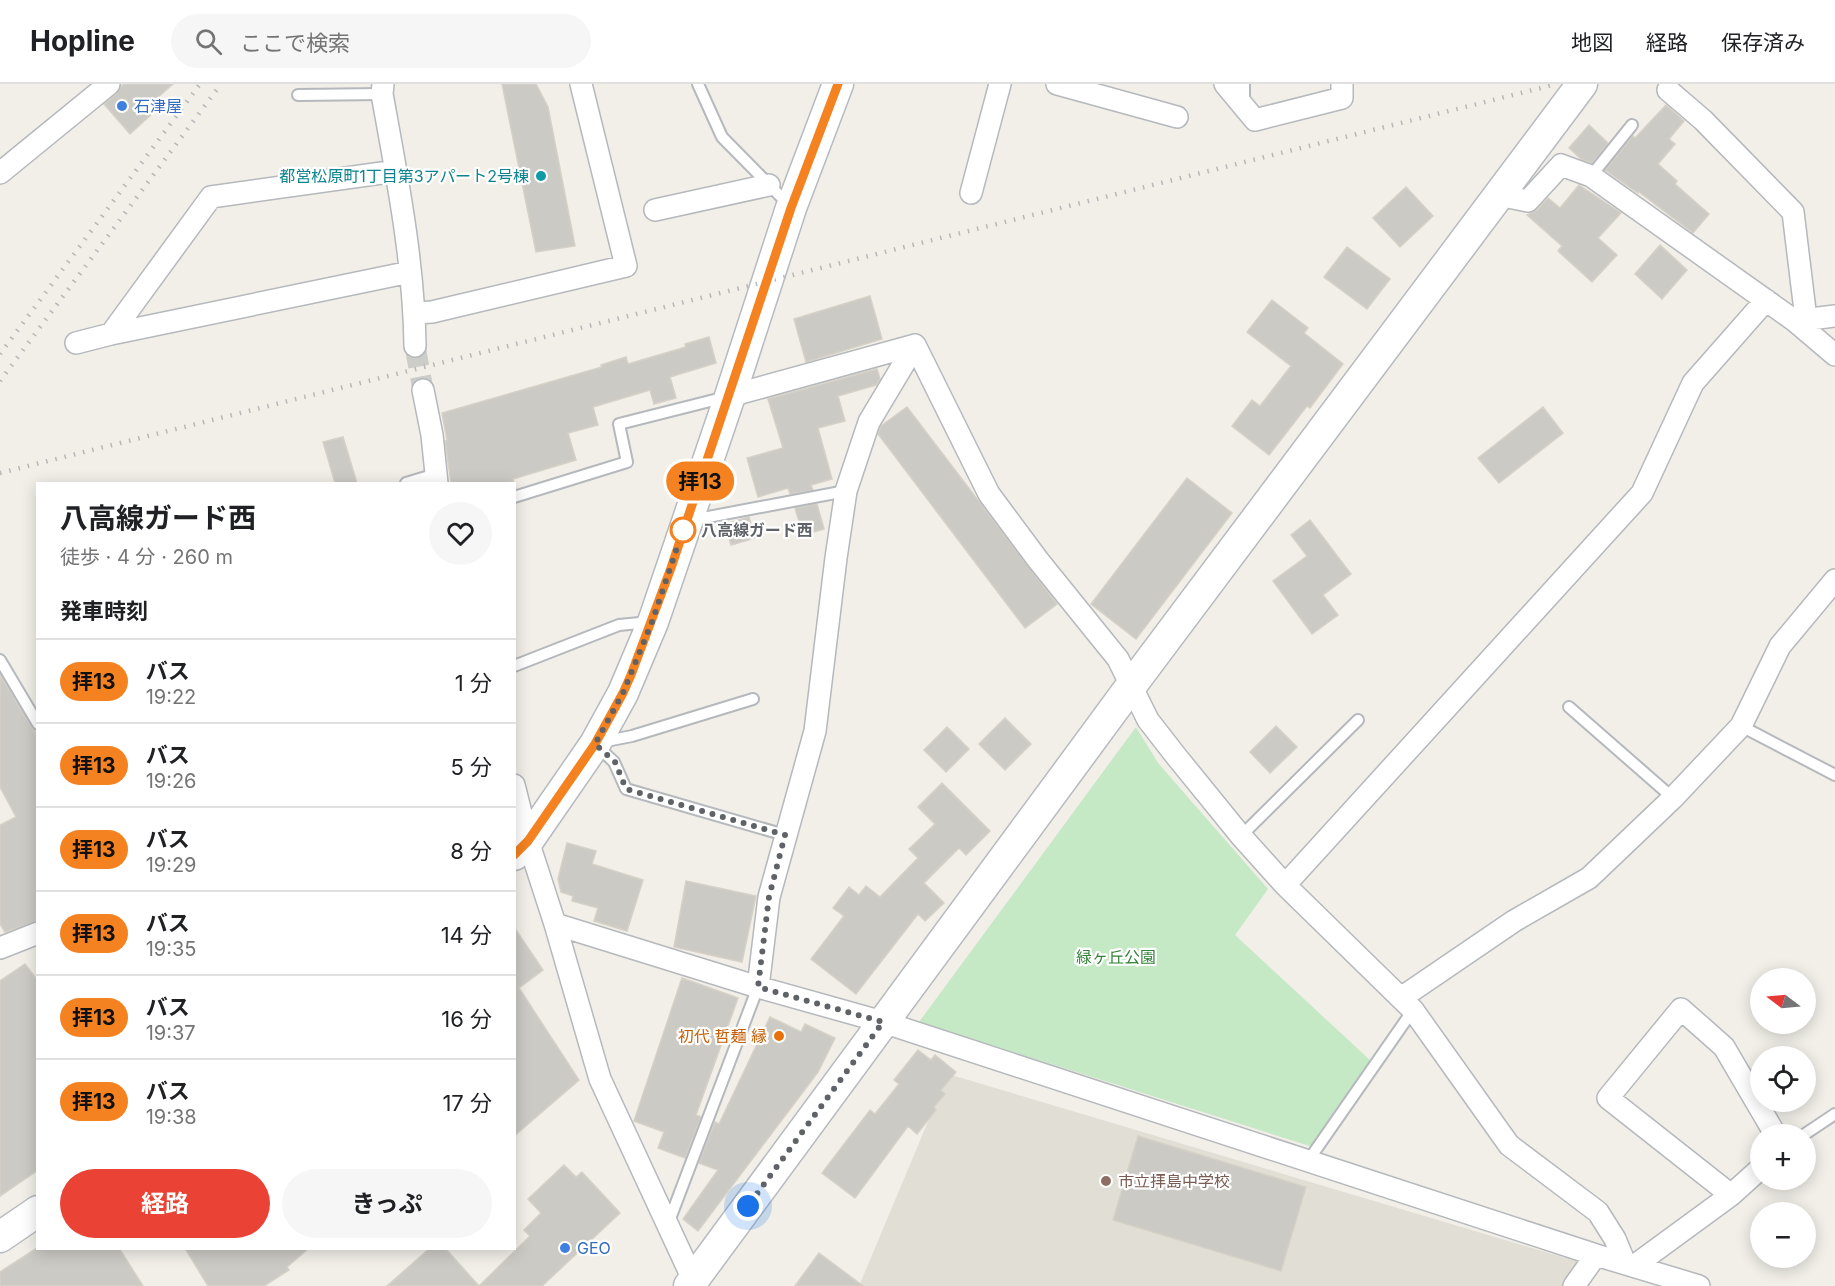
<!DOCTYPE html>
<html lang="ja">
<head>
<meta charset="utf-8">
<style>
  :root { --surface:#fff; --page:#f6f6f6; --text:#202124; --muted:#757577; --line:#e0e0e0; --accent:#ea4335 }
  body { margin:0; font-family:Inter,"Noto Sans JP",sans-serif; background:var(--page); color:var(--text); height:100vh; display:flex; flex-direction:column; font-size:22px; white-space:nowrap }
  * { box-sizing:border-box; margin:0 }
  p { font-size:20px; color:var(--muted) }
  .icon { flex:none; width:33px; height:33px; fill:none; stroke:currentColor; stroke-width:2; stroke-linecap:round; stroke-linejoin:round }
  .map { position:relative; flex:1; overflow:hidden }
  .drawer { position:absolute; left:36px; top:398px; width:480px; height:768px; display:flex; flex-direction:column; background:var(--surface); border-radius:0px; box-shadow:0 3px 15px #0003 }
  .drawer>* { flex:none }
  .badge { padding:0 12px; border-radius:20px; font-size:21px; line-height:39px }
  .needle { width:39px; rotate:286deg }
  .controls { position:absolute; left:1750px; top:884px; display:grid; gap:12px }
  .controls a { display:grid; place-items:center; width:66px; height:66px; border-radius:50%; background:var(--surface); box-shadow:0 3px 15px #0003; font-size:30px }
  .you { position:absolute; width:30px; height:30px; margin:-15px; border:4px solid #fff; border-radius:50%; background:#1a73e8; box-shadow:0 0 0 9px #1a73e833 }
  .map>.badge { position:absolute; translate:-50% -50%; box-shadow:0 0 0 3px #fff }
  h2 { padding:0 24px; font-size:22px; line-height:54px }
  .round { display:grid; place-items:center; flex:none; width:63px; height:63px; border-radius:32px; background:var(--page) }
  .head { display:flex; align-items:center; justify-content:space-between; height:102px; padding:0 24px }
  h1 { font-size:28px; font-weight:700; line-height:45px }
  .action { display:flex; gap:12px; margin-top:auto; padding:12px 24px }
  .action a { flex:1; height:69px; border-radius:36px; background:var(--accent); color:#fff; font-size:24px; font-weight:700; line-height:69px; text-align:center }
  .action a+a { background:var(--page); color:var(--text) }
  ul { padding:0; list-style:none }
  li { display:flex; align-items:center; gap:18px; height:84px; padding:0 24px; border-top:2px solid var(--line) }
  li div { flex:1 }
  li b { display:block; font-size:22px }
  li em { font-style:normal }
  li .badge { min-width:66px; font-weight:700; text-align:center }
  header { display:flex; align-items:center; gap:36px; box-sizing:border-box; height:84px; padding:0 30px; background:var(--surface); border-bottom:2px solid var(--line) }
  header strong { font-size:28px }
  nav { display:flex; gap:33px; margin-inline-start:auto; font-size:21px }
  .search { width:420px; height:54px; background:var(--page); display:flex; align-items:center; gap:15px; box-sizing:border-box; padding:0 21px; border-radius:33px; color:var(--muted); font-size:22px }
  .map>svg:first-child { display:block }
</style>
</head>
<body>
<header>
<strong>Hopline</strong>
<div class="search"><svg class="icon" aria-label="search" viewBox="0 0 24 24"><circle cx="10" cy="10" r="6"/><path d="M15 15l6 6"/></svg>ここで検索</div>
<nav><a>地図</a><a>経路</a><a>保存済み</a></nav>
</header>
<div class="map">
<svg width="1835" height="1202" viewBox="0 0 1835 1202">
  <rect width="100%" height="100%" fill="#f1efe8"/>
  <!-- education -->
  <path fill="#e1ded6" d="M948 990 1579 1178 1562 1202H859Z"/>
  <!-- green -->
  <path fill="#c5e8c5" d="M1136 643 1158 679 1268 805 1235 851 1371 977 1316 1064 919 938Z"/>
  <!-- building -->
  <path fill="#cccac5" stroke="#d6d1c6" stroke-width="1.5" d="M123 0H173L148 22 153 29 130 50 104 20 117 9Z
    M502 0H536L548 23 575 162 536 168Z
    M1666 21 1684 37 1669 55 1675 60 1658 80 1677 97 1675 100 1709 130 1693 149 1639 108 1638 109 1605 86 1633 52 1635 54Z
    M1589 41 1608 59 1592 79 1581 75 1569 64Z
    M1579 101 1621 129 1598 154 1617 171 1592 198 1558 167 1562 162 1527 131 1537 126 1548 114 1560 124Z
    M1406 103 1433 132 1400 163 1373 134Z
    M1660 161 1687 186 1662 215 1635 190Z
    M1347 163 1390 195 1367 225 1324 193Z
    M870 212 882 255 806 278 794 235Z
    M1272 216 1308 244 1304 249 1343 280 1310 324 1307 322 1269 371 1232 342 1252 316 1260 322 1291 282 1247 248Z
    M709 253 716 279 670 293 676 314 654 320 650 306 593 323 598 341 568 349 576 376 513 395 514 399H451L445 357 447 356 442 329 602 283 601 281 626 273 628 280 686 263 685 260Z
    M877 285 880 295 876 301 838 312 845 337 818 344 832 395 811 401 813 406 790 410 788 404 758 413 747 374 783 364 768 315Z
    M907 323 1057 520 1025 544 878 350 881 342Z
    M1543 323 1563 349 1499 399 1478 374Z
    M343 353 357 399H335L323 358Z
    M1187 394 1232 429 1136 555 1091 520Z
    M817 420 824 445 803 451 795 424Z
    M749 433 755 454 731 461 725 440Z
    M1310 436 1351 490 1323 511 1338 531 1312 550 1273 497 1307 472 1291 451Z
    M0 591 38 653V837L5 848 0 840V741L16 733 0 703Z
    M1005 634 1031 660 1005 686 979 660Z
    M1276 642 1297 663 1270 689 1250 668Z
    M947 643 969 665 946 688 924 666Z
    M942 699 990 747 966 771 959 764 924 799 944 819 925 837 918 830 856 910 811 875 844 832 833 824 849 803 859 811 866 802 880 813 918 774 909 765 935 740 918 723Z
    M567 759 596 767 592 780 643 796 627 847 594 837 598 824 572 817 573 812 561 808 558 795Z
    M686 797 756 812 742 878 674 863Z
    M514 843 543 886 519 904 579 996 514 1052Z
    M25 880 38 897V1086L0 1112V897Z
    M682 894 738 914 696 1031 701 1033 685 1074 658 1064 664 1048 634 1037Z
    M770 933 801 948 805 940 835 954 818 988 698 1147 683 1135 718 1086 699 1079 715 1038 719 1040Z
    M918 966 931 976 935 971 956 988 941 1006 945 1010 934 1023 936 1026 917 1050 908 1042 855 1114 822 1089 870 1026 875 1030 899 1000 894 996Z
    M1138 1052 1306 1103 1281 1187 1113 1136Z
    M564 1081 576 1093 582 1088 620 1129 542 1202H387L430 1164H445L479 1202 530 1152 524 1146 541 1129 528 1115Z
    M37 1164H119L143 1202H0V1188Z
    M185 1164H309L287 1183 289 1186 264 1202H208Z
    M819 1169 863 1202H795Z"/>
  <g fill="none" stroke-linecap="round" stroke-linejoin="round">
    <!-- street-tunnel -->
    <path stroke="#ccccc8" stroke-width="21" stroke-dasharray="21 10" stroke-linecap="butt" d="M415 262 423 306"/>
    <!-- lane casing -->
    <g stroke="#b5b8bc" stroke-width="14">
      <path id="lane" d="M698 0 722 53 789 121
        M1244 0V21
        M298 11 382 10
        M1591 92 1632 41
        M406 399 436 390
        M514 413 627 378 619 340 726 313
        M692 436 846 407
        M0 576 38 640
        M514 582 619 541 650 538
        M1569 623 1673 714
        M1741 642 1835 691
        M601 658 632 652 753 615
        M597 662 614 678 626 705 785 751
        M1241 752 1358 636
        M1805 1050 1835 1030
        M1308 1077 1413 926
        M668 1140 758 903"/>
    </g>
    <!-- street casing -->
    <g stroke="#b5b8bc" stroke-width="24">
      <path id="street" d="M383 0 382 10C397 93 414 178 415 262
        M1057 0 1177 33
        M1225 0 1255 36 1342 14V0
        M1668 6 1703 36 1793 128 1806 235
        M0 89 109 0
        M971 109 1000 0
        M1498 111 1528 117 1561 81 1591 92 1795 237 1835 271
        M655 126 769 101
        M414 229 432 228 626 182 581 0
        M1795 237 1835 232
        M111 250 211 113 396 87
        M76 259 111 250 410 188
        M423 306 432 351 437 399
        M730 312 915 261 989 410 1038 476 1118 575 1148 636 1176 672 1241 752 1285 801 1413 926 1509 1061 1598 1128 1615 1155 1625 1179
        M514 701 528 757 555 840 758 903 883 938 1596 1171 1699 1202
        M1285 801 1642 409 1693 299 1766 216
        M555 840 600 995 696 1202
        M0 864 38 849
        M758 903 769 813 815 647 836 474 846 407 869 338 915 261
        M1401 914 1514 837 1589 794 1673 714 1741 642 1780 562 1835 496
        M1731 1111 1608 1014 1681 925 1724 963 1775 1050
        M1634 1182 1731 1111 1761 1084
        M1574 1202 1596 1171"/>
    </g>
    <!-- secondary casing -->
    <g stroke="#b6babf" stroke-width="33">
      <path id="secondary" d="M514 771 528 757 595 660 623 609 653 538 730 312 791 124 838 0
        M0 1153 38 1127
        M689 1202 1131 602 1582 0"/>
    </g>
    <!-- lane -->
    <use href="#lane" stroke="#fff" stroke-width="10"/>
    <!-- street -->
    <use href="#street" stroke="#fff" stroke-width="21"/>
    <!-- secondary -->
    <use href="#secondary" stroke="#fff" stroke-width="30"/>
    <!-- rail -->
    <path stroke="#b6b7b8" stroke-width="4.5" stroke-dasharray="1.5 8" stroke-linecap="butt" d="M0 270 200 0
      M0 297 221 0
      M0 389 1557 0"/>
  </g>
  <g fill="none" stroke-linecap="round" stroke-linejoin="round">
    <!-- line casing -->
    <g stroke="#fff" stroke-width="14">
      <path id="line" d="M514 771 528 757 595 660 623 609 631 591 671 484 791 124 838 0"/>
    </g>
    <!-- line -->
    <use href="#line" stroke="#f58220" stroke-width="9"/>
    <!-- walk -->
    <path stroke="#5f6368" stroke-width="6" stroke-dasharray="0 10.8" d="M683 446 652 538 623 609 595 660 615 678 626 705 785 751 769 813 758 903 883 938 748 1122"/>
  </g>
  <!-- markers -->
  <g fill="#3f7fe0" stroke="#fff" stroke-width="2">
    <circle cx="122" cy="22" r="6"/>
    <circle cx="565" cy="1164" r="6"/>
  </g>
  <circle fill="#0f9aa8" stroke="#fff" stroke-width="2" cx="541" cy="92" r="6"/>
  <circle fill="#fff" stroke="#f58220" stroke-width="3" cx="683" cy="446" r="12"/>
  <circle fill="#e8710a" stroke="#fff" stroke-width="2" cx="779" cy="952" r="6"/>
  <circle fill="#8d6e63" stroke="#fff" stroke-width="2" cx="1106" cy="1097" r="6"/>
  <g text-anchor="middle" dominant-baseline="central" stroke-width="4.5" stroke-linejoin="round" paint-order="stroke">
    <!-- shop labels -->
    <g font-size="16" fill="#366cbe" stroke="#fff" text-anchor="start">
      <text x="134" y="22">石津屋</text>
      <text x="577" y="1164">GEO</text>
    </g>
    <!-- culture labels -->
    <g font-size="16" fill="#0d838f" stroke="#fff" text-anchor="end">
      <text x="529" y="92">都営松原町1丁目第3アパート2号棟</text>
    </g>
    <!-- stop labels -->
    <g font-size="16" font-weight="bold" fill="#5f6368" stroke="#fff" text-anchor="start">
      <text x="701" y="446">八高線ガード西</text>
    </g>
    <!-- park labels -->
    <g font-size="16" fill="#348238" stroke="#fff">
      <text x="1116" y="873">緑ヶ丘公園</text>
    </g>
    <!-- food labels -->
    <g font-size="16" fill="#c56008" stroke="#fff" text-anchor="end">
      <text x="767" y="952">初代 哲麺 縁</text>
    </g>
    <!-- education labels -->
    <g font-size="16" fill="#785e54" stroke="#fff" text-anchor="start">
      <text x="1118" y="1097">市立拝島中学校</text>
    </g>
  </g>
</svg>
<div class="controls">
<a><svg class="needle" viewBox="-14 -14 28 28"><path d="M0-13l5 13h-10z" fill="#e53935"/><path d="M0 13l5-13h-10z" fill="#757577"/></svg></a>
<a><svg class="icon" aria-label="locate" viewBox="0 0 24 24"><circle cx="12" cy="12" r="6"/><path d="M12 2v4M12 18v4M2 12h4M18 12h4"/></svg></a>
<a>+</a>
<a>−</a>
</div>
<div class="you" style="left:748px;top:1122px"></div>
<b class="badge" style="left:700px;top:397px;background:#f58220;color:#111">拝13</b>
<section class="drawer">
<div class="head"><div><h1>八高線ガード西</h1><p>徒歩 · 4 分 · 260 m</p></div><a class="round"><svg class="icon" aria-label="heart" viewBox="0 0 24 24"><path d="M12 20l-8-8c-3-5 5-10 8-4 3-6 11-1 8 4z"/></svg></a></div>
<h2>発車時刻</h2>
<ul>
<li><span class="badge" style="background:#f58220;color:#111">拝13</span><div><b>バス</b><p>19:22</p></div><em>1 分</em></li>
<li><span class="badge" style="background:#f58220;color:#111">拝13</span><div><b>バス</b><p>19:26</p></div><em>5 分</em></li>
<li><span class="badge" style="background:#f58220;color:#111">拝13</span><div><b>バス</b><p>19:29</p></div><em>8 分</em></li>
<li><span class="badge" style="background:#f58220;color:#111">拝13</span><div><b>バス</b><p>19:35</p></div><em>14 分</em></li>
<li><span class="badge" style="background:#f58220;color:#111">拝13</span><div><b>バス</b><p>19:37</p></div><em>16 分</em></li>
<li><span class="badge" style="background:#f58220;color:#111">拝13</span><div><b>バス</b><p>19:38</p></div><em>17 分</em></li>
</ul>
<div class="action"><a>経路</a><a>きっぷ</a></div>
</section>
</div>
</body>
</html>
